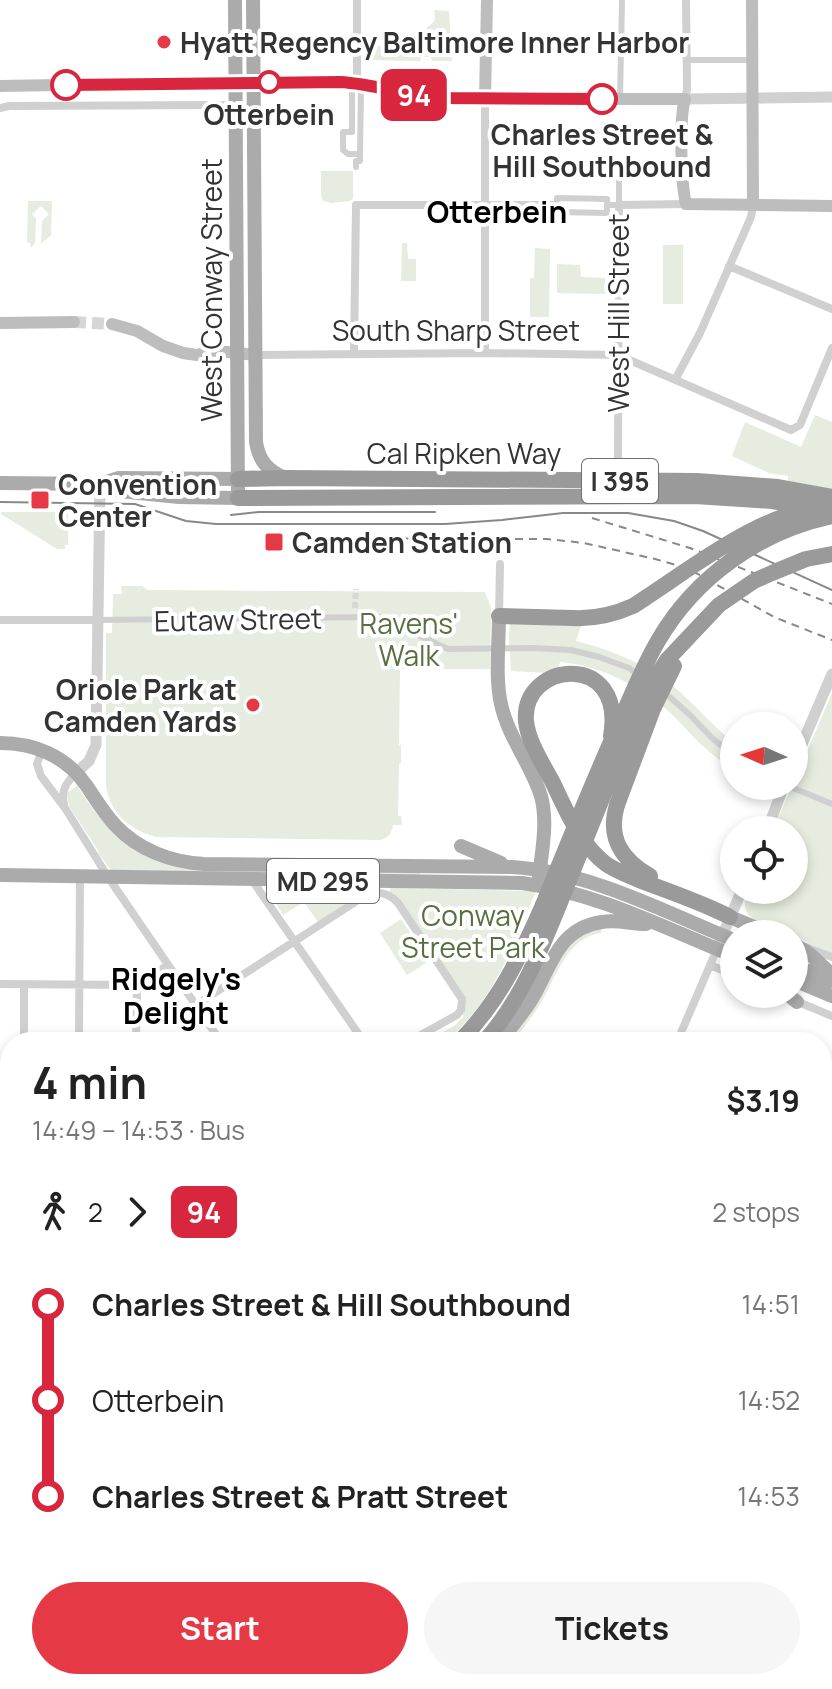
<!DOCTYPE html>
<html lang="en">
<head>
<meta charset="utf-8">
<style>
  :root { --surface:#fff; --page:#f6f6f6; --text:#222; --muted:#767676; --accent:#e63946 }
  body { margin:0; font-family:Manrope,sans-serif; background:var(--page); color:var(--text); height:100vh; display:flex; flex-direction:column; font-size:30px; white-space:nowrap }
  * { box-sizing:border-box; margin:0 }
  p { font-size:26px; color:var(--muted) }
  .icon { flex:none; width:44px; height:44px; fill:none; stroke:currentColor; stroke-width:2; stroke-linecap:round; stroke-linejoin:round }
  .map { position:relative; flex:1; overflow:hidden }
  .panel { position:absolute; left:0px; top:1032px; width:832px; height:658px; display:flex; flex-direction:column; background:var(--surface); border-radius:32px 32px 0 0; box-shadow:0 4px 12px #0003 }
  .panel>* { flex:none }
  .badge { padding:0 16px; border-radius:12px; font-size:28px; line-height:52px }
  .needle { width:52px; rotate:273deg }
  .buttons { position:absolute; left:720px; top:712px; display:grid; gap:16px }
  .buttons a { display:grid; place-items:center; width:88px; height:88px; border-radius:50%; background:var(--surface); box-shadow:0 4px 12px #0003; font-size:40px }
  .map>.badge { position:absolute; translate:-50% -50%; box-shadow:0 0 0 4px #fff }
  .legs { display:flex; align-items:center; gap:12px; height:88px; padding:0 32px; font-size:26px }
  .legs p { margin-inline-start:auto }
  .summary { display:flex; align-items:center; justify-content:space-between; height:136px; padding:0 32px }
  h1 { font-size:44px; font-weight:700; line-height:60px }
  .cta { display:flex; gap:16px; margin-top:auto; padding:16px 32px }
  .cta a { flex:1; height:92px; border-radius:48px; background:var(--accent); color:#fff; font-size:32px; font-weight:700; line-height:92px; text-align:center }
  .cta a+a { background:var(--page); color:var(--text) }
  ul { padding:0 32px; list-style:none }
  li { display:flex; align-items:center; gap:28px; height:96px; font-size:30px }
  li i { display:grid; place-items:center; width:12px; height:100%; margin:0 10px; background:currentColor }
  li i::after { content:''; width:20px; height:20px; margin:-10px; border:6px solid; border-radius:50%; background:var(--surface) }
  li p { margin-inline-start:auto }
  li:first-child i { background:linear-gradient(#0000 50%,currentColor 0) }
  li:last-child i { background:linear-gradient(currentColor 50%,#0000 0) }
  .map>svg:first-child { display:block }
</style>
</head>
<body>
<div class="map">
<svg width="832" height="1689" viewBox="0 0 832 1689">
  <rect width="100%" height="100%" fill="#fff"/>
  <!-- green -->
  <path fill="#e6ecdf" d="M434 10 449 11 452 61H432L431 57H421L420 61 367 60V46H387L388 43H396L399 50C413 56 418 47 418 33H426L427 27C435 23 436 19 434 10Z
    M321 171H353V198L350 201 331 203 323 201 321 196Z
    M28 201H52L51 235 41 244 42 221 49 214 41 206 32 214 36 218 35 243 31 248 30 243 27 242Z
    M402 243H407L408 259H416V281H401Z
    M663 245H683V304H663Z
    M535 248 550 249 549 317H530V278H534Z
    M557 264 580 265 581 277 605 278V294L557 293Z
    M815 415 832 422V489L788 481V476L769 473 732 456 745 422 801 447Z
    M1 512H68V545H65V549H57L1 514Z
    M121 586H142L148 590 485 592 491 608 490 669H400L399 745H401V763L399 764 398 816H401L402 825H393C392 833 388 839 379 840L156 837C130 830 111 814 106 787V633H112L113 597V594H122Z
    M510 623H582L576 641C611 650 645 663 674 687 695 704 711 725 734 743V771C724 763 714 756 705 748 689 734 677 717 661 705 631 682 597 665 560 662L558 669 547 673 511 671 509 637Z
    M832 693V953L794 937V934H788C765 924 735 921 748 890H794V830H773L792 786H794V782Z
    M77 786C111 837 140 865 204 870L420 872V876L111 870 98 853 99 852 69 806 67 793Z
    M268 886 370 887 318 922 304 902 283 915 266 888Z
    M390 888 536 891C513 946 492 1005 444 1042H424L454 1026 464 1016 462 1014 465 1001 462 992 398 898 390 891Z
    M401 919 429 961 407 975 380 933Z
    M601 929V933C567 938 557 975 542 1001 533 1016 523 1029 512 1042H504L558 957 578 935Z"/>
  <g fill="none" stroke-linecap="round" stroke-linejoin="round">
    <!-- pedestrian-tunnel -->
    <path stroke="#d6d6d6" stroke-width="6" stroke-dasharray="6 3" stroke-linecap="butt" d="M355 608 356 589"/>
    <!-- secondary-tunnel -->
    <path stroke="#d6d6d6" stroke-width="12" stroke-dasharray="12 6" stroke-linecap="butt" d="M74 322 112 324"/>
    <!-- pedestrian -->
    <path stroke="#d0d0d0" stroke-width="6" d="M686 60H752
      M352 89V132H343V150L348 154H360L361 90
      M620 99 622 1
      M356 167V161H360V157
      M557 205V198L607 199V205H619V167
      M557 205V212L607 213V205
      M97 620 379 617 448 649 533 648 571 650 599 657 629 668 640 676
      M663 691 690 715 713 739 734 755
      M788 786 832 804
      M0 1315H10"/>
    <!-- minor -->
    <path stroke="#d0d0d0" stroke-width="8" d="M357 83V0
      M685 99 687 90 686 0
      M0 108 9 106 219 105H225L235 112
      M729 266 832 309
      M354 353 356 205H553
      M485 353V99
      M256 355 485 353 618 355 791 430 800 425 832 348
      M675 380 700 333 751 217 753 205
      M618 458 619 205 686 204
      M499 616 500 564
      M0 620H97
      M42 750 37 764 41 776 65 808 108 877 221 1042
      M64 804C61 790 66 783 76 773
      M252 880 364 1042
      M806 947 832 957
      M710 965 734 975
      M0 984 137 985 168 965
      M779 994 832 1016
      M196 1005 366 895C379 890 389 893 398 903L462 999 461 1010 457 1015 408 1042
      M24 1042V984
      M79 1042 80 876
      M136 1042 137 985
      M677 1042 717 949
      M0 1089H10
      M9 1203H10
      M822 1274 832 1278
      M828 1340 832 1331
      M0 1374H10
      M822 1384H832
      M822 1507 832 1497
      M0 1512H10
      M822 1531 832 1542
      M97 1680V1689
      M161 1680V1689
      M227 1680V1689
      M378 1680 386 1689
      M470 1680 478 1689
      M563 1680 572 1689
      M657 1680 665 1689
      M807 1680 815 1689
      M338 1689 348 1680
      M624 1689 633 1680"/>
    <!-- tertiary -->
    <path stroke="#d0d0d0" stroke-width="11" d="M235 82H340L373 85 421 96 485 99
      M685 99 832 97
      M794 763 832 674
      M76 773 89 761 96 745 100 484
      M767 830 784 786
      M720 941 742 890"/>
    <!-- secondary -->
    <path stroke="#bdbdbd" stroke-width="12" d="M487 0 485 99H685C679 119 681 184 686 204L832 206
      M752 0 753 205
      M0 86 235 82
      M0 323 74 322
      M112 324 137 331 163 346 183 353 197 355 207 352H228L256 355
      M319 1689V1680"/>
    <!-- primary -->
    <path stroke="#ababab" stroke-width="14" d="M253 0 256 442C259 461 268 471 285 478
      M0 483 100 484 119 478 238 479
      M100 484 119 491 179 497 238 498 235 0
      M499 616C499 643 495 678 501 704 508 737 531 764 541 796 548 822 542 850 539 877
      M0 743C34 743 66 756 86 785 95 798 104 813 115 825 138 850 171 862 204 864L512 867C591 872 662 911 734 940
      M461 846 501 863
      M0 875 522 883C598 893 664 928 734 956
      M730 917 771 934
      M794 944 811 955 832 975
      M794 965 832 981
      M794 980 832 996
      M787 994 797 1002
      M499 1042C511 1027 524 1013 533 997 552 964 559 928 602 922 616 919 631 924 646 924
      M0 1231 10 1228
      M0 1257 10 1254"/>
    <!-- motorway -->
    <path stroke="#9a9a9a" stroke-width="16" d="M238 479 286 478 697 481 778 487 832 497
      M238 498 695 496 772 501 815 508
      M499 616 573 618
      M611 736C626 650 521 661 526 721 528 742 543 764 553 783 567 812 580 844 606 864 616 871 628 875 639 880 670 892 701 902 730 917
      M617 805C607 838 622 860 650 876
      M459 1042C499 1002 521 955 543 905
      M484 1042C520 1002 539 954 559 905"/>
    <!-- tram -->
    <path stroke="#888" stroke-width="2" d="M0 502 135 504 186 521 216 524H445L502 520 563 513H628L674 521 703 531 832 590
      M231 515 259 512H435"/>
    <!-- rail -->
    <path stroke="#888" stroke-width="2" stroke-dasharray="8 6" stroke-linecap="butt" d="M592 518 690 548 832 604
      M291 538 547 539 584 543 655 559 687 568 774 617 832 640"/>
    <!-- motorway-bridge -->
    <path stroke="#9a9a9a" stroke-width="16" d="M573 618C594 619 613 615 633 606 697 565 755 515 832 504
      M617 805 653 709 674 666
      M543 905C566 848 589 791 614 735 628 704 641 670 658 641 695 577 760 531 832 516
      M559 905 633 722 646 693 667 660 719 605 754 581 772 573 806 559 832 554"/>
  </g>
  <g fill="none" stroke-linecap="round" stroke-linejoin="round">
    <!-- line-1 casing -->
    <g stroke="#fff" stroke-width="18">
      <path id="line-1" d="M66 85 340 82C374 84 406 95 440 98L602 99"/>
    </g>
    <!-- line-1 -->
    <use href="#line-1" stroke="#d7263d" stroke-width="12"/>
  </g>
  <!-- markers -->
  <g fill="#e63946" stroke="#fff" stroke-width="3">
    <circle cx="164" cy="42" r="8"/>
    <rect x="30" y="490" width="20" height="20" rx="4"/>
    <rect x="264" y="532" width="20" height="20" rx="4"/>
    <circle cx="253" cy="705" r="8"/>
  </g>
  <g fill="#fff" stroke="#d7263d" stroke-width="4">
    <circle cx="269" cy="82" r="10"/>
    <circle cx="66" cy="85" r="14"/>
    <circle cx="602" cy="99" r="14"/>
  </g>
  <g text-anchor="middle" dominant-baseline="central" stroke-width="8" stroke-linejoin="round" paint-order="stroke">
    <!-- shield labels -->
    <g fill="#fff" stroke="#707070" stroke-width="2">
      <rect x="582" y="459" width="76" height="44" rx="6"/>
      <rect x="267" y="859" width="112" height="44" rx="6"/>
    </g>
    <g font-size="26" font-weight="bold" fill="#333">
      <text x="620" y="481">I 395</text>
      <text x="323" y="881">MD 295</text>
    </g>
    <!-- poi labels -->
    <g font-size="28" font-weight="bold" fill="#333" stroke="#fff" text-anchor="start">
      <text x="180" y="42">Hyatt Regency Baltimore Inner Harbor</text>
      <text x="58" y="484">Convention<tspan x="58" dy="32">Center</tspan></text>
      <text x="292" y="542">Camden Station</text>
      <text x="237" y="689" text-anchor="end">Oriole Park at<tspan x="237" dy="32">Camden Yards</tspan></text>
    </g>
    <!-- stop labels -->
    <g font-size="28" font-weight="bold" fill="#333" stroke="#fff">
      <text x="269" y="114">Otterbein</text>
      <text x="602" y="134">Charles Street &amp;<tspan x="602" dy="32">Hill Southbound</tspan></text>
    </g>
    <!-- street labels -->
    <g font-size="28" fill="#333" stroke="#fff">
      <text transform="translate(211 290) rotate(-90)">West Conway Street</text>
      <text transform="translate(618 313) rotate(-90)">West Hill Street</text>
      <text x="456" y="330">South Sharp Street</text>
      <text x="464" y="453">Cal Ripken Way</text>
      <text transform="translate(238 619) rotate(-1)">Eutaw Street</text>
    </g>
    <!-- park labels -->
    <g font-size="28" fill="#56703f" stroke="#fff">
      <text x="409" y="623">Ravens'<tspan x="409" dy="32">Walk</tspan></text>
      <text x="473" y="915">Conway<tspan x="473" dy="32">Street Park</tspan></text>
    </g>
    <!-- neighbourhood labels -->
    <g font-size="30" font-weight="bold" fill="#000" stroke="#fff">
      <text x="497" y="211">Otterbein</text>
      <text x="176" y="978">Ridgely's<tspan x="176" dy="34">Delight</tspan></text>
    </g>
  </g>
</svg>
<div class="buttons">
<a><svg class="needle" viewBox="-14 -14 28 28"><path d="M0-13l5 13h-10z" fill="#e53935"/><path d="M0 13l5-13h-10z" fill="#767676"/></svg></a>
<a><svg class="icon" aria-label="locate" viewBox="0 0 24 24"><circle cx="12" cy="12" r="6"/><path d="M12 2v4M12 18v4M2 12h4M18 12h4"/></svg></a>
<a><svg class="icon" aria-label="layers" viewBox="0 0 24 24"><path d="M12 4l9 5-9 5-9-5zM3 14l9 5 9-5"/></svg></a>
</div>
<b class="badge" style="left:414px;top:95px;background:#d7263d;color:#fff">94</b>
<section class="panel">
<div class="summary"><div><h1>4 min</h1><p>14:49 – 14:53 · Bus</p></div><b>$3.19</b></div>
<div class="legs"><svg class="icon" aria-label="walk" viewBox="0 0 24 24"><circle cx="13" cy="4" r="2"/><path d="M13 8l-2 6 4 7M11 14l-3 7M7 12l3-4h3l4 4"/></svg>2<svg class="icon" aria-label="forward" viewBox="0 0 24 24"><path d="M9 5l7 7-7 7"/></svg><b class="badge" style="background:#d7263d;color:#fff">94</b><p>2 stops</p></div>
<ul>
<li><i style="color:#d7263d"></i><b>Charles Street &amp; Hill Southbound</b><p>14:51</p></li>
<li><i style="color:#d7263d"></i><span>Otterbein</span><p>14:52</p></li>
<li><i style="color:#d7263d"></i><b>Charles Street &amp; Pratt Street</b><p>14:53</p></li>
</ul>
<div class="cta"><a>Start</a><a>Tickets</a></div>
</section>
</div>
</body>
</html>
